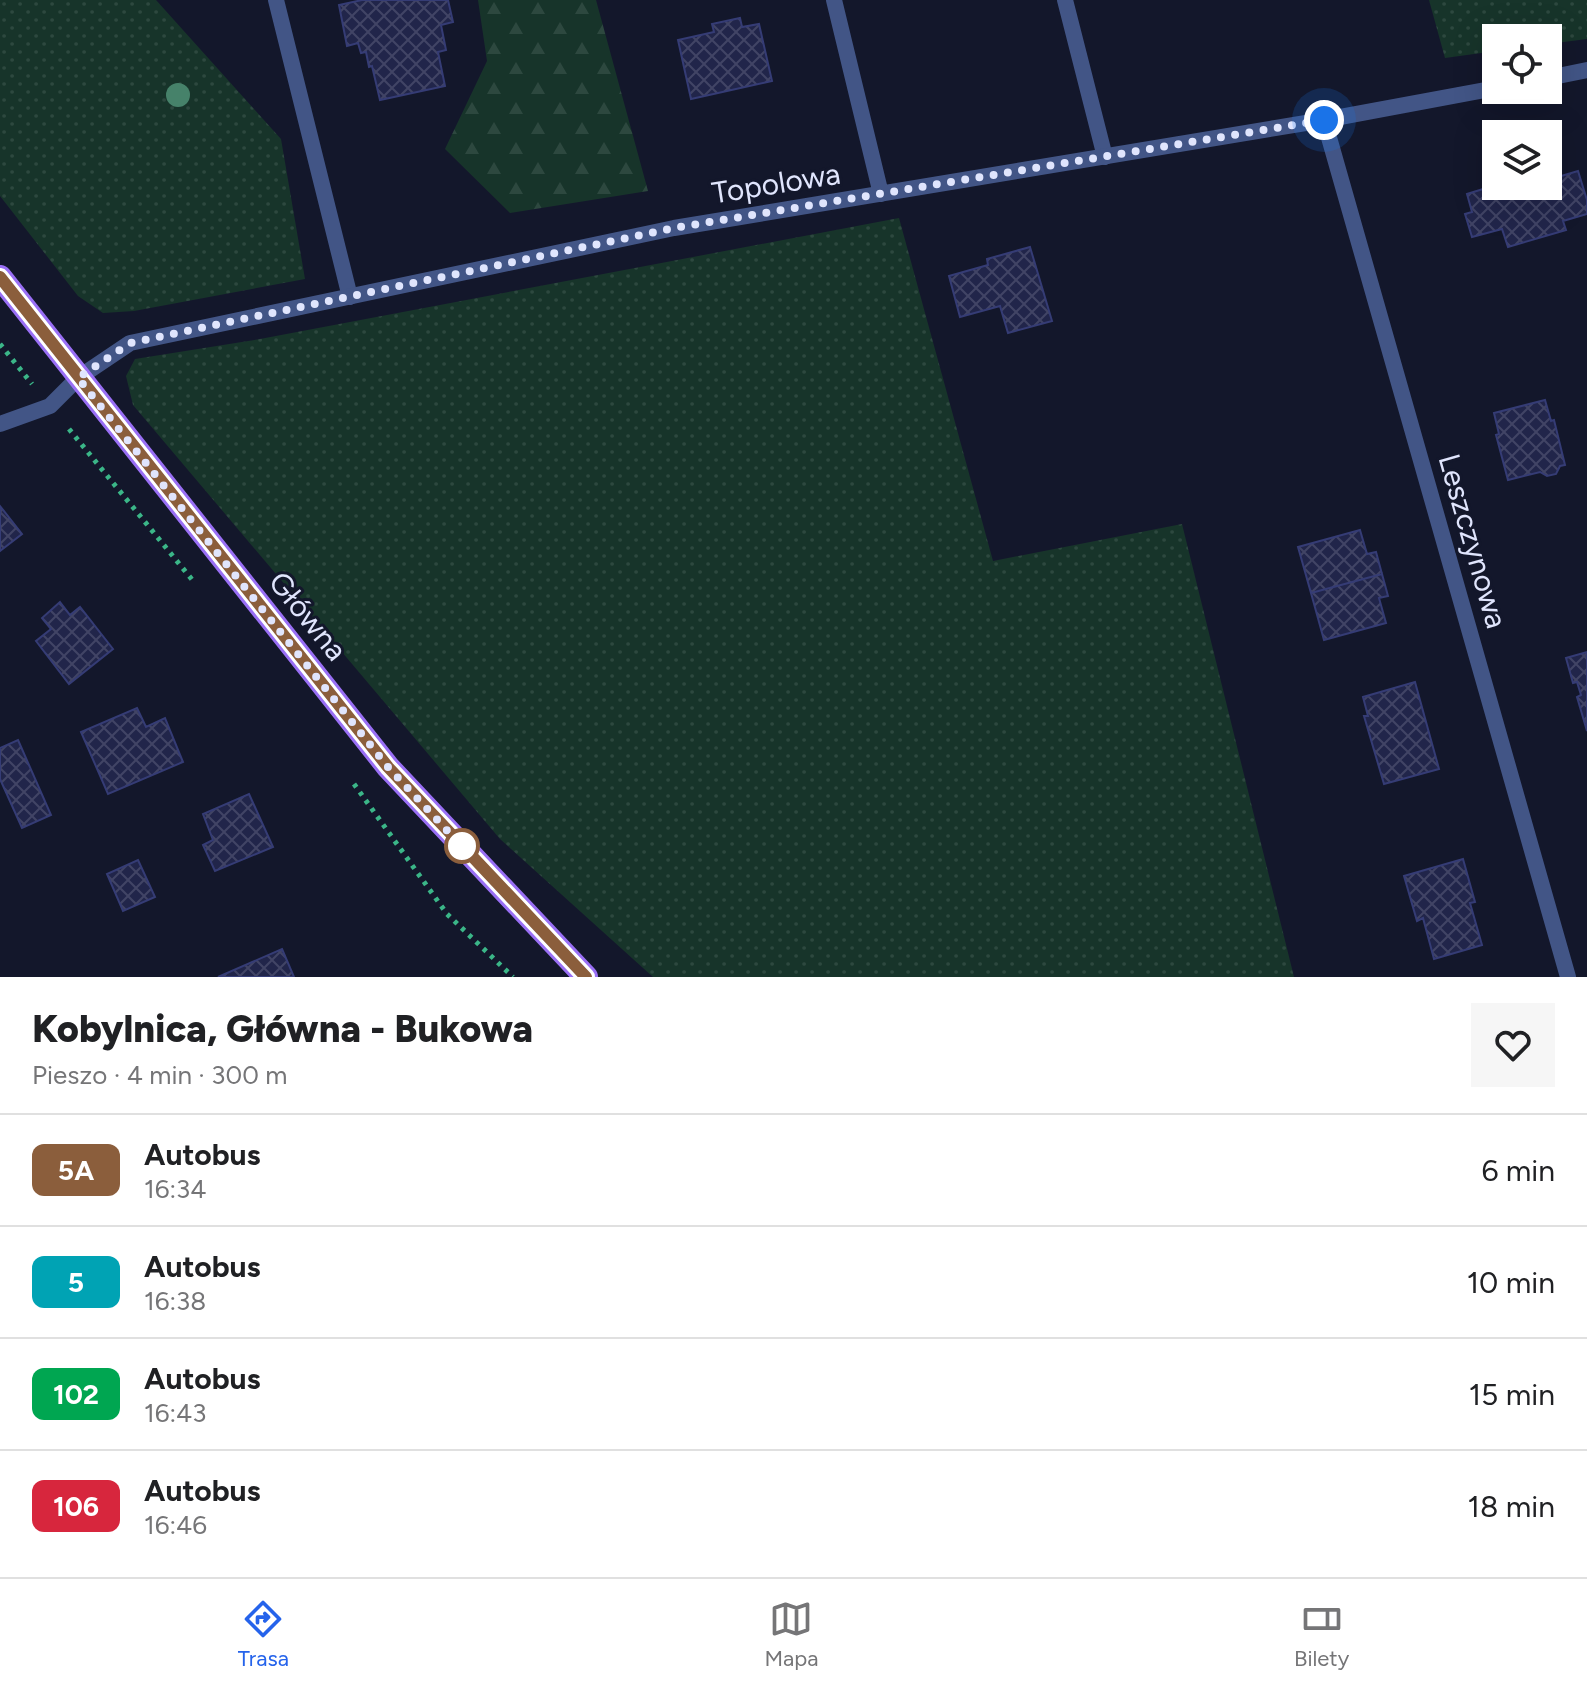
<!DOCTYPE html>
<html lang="pl">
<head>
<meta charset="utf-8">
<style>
  :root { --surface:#fff; --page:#f6f6f6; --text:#202124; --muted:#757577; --line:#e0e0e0; --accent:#2563eb }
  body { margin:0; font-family:Figtree,sans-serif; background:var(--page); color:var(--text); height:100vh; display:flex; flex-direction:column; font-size:30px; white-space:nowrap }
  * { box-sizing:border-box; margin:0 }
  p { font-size:26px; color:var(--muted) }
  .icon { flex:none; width:44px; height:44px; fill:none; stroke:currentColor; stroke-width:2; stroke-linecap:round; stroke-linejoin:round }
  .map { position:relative; height:977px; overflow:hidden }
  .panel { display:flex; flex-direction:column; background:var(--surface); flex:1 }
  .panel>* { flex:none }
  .badge { padding:0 16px; border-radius:12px; font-size:28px; line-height:52px }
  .buttons { position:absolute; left:1482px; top:24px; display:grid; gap:16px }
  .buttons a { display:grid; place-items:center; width:80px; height:80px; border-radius:0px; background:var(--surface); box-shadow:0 8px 32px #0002; font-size:40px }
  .you { position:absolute; width:40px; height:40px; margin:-20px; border:6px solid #fff; border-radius:50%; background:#1a73e8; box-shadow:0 0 0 12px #1a73e833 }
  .map>.badge { position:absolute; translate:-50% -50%; box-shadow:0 0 0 4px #fff }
  .round { display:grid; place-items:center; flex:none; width:84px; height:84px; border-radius:0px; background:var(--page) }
  .head { display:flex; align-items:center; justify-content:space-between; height:136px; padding:0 32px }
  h1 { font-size:38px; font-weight:800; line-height:60px }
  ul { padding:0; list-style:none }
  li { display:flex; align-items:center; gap:24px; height:112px; padding:0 32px; border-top:2px solid var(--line) }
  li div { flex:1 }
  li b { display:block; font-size:30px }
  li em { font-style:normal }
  li .badge { min-width:88px; font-weight:700; text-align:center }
  .menu { display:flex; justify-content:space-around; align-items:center; height:112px; border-top:2px solid var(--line); background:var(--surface); font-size:22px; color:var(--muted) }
  .menu a { display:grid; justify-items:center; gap:4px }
  .menu .on { color:var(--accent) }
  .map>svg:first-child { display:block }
</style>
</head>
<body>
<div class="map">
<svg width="1587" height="977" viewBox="0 0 1587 977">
  <defs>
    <pattern id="grass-dots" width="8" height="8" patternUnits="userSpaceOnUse" patternTransform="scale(2)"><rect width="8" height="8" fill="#17342a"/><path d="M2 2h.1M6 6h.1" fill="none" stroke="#2d483f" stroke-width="1.8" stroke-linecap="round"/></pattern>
    <pattern id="forest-firs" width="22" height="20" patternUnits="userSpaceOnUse" patternTransform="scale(2)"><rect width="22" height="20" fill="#17342a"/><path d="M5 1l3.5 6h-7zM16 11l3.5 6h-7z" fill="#2d483f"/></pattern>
    <pattern id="building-cross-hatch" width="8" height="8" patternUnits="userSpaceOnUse" patternTransform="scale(2)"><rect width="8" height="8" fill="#21254a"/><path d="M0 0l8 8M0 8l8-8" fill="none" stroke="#414465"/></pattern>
  </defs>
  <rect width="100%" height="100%" fill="#13172b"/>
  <!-- grass -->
  <path fill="url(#grass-dots)" d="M0 0H156L281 139 305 279 134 311 103 313 78 296 0 196Z
    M1429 0H1587V39L1548 44V38H1496V51L1445 58Z
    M899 218 993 561 1182 524 1294 977H653L500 839 133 405 126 376 135 359 260 339Z"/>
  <!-- forest -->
  <path fill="url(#forest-firs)" d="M478 0H596L648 191 510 213 445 149 487 61Z"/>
  <!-- building -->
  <path fill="url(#building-cross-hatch)" stroke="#353c75" stroke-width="2" d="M362 0H448L453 22 441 25 446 50 438 52 445 86 380 100 372 66 369 67 366 52 361 53 358 43 347 46 339 5Z
    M740 18 742 27 759 24 772 81 691 99 678 40 714 32 712 24Z
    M1548 170 1551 179 1578 171 1587 200V214L1563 221 1566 230 1508 247 1502 229 1472 237 1465 214 1472 212 1467 194 1496 185 1548 186Z
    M1030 247 1052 321 1008 333 1000 306 960 317 949 276 988 265 987 259Z
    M1545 400 1551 421 1554 420 1565 465 1560 466 1556 474 1547 476 1540 472 1508 480 1496 435 1499 434 1494 413Z
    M0 506 22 534 0 551Z
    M1360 530 1367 554 1376 552 1382 574 1311 593 1298 547Z
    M1382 574 1388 596 1379 598 1386 623 1324 640 1311 593Z
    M60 602 70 615 80 607 113 649 69 684 36 641 51 629 42 618Z
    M1587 652V731L1577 697 1581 695 1577 682 1573 683 1566 658Z
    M1415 682 1439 769 1384 784 1364 716H1368L1363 697Z
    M137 708 146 727 165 718 183 762 108 794 81 732Z
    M18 740 51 815 22 828 0 779V748Z
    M249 794 273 847 215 871 203 845 213 840 203 814Z
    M1463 859 1475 902 1470 903 1482 945 1434 959 1423 918 1417 921 1404 876Z
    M138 860 155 897 123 911 107 874Z
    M282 949 294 977H218Z"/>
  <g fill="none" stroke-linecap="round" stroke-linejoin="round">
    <!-- path -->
    <path stroke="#3bb688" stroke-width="5" stroke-dasharray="4 6" stroke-linecap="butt" d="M0 344 32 384
      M69 429 194 582
      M354 784 447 914 513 977"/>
    <!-- lane -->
    <path stroke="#425586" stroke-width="16" d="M276 0 350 297
      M1065 0 1105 157"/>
    <!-- street -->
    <path stroke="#425586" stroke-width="16" d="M834 0 881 194
      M1548 78 1587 70
      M1324 120 1568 977
      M0 424 50 406 78 378 130 343 674 228 1324 120 1496 88"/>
    <!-- primary -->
    <path stroke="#996ff4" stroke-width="24" d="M0 277 388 767 586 977"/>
  </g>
  <!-- trees -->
  <circle fill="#46826a" cx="178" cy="95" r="12"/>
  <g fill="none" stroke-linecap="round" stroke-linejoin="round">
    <!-- line casing -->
    <g stroke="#fff" stroke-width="18">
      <path id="line" d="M0 277 388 767 586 977"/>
    </g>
    <!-- line -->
    <use href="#line" stroke="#8b5e3c" stroke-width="12"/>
    <!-- walk -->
    <path stroke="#e0e5fd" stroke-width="8" stroke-dasharray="0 14.4" d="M462 846 469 854 388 767 78 378 130 343 674 228 1324 120"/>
  </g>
  <!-- markers -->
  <circle fill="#fff" stroke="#8b5e3c" stroke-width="4" cx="462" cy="846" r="16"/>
  <g text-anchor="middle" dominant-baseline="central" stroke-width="6" stroke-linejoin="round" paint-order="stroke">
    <!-- street labels -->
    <g font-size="30" fill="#e0e5fd" stroke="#13172b">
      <text transform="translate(776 183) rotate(-9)">Topolowa</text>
      <text transform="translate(1473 541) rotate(74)">Leszczynowa</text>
      <text transform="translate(308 616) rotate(51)">Główna</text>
    </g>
  </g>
</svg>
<div class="buttons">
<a><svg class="icon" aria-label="locate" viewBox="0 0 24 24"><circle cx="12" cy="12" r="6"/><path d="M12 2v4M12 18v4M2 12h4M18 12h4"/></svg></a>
<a><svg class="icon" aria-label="layers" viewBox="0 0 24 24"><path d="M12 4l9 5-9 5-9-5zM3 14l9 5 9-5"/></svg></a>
</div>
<div class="you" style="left:1324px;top:120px"></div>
</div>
<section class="panel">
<div class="head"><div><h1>Kobylnica, Główna - Bukowa</h1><p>Pieszo · 4 min · 300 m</p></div><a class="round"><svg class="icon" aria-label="heart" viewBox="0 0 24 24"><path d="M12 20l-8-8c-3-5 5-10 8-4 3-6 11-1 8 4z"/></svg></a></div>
<ul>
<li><span class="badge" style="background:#8b5e3c;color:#fff">5A</span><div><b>Autobus</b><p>16:34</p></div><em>6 min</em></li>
<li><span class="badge" style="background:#00a3b4;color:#fff">5</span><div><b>Autobus</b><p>16:38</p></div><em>10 min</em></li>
<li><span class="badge" style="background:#00a651;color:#fff">102</span><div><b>Autobus</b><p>16:43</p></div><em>15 min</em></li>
<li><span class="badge" style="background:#d7263d;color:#fff">106</span><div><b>Autobus</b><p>16:46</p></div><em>18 min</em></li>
</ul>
</section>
<nav class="menu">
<a class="on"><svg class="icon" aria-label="directions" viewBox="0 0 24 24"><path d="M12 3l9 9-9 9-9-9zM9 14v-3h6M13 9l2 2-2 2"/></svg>Trasa</a>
<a><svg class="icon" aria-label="map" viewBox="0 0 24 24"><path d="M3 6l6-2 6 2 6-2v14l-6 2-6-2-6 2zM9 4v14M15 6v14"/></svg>Mapa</a>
<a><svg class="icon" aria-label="tickets" viewBox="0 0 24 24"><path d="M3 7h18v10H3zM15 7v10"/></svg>Bilety</a>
</nav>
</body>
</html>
